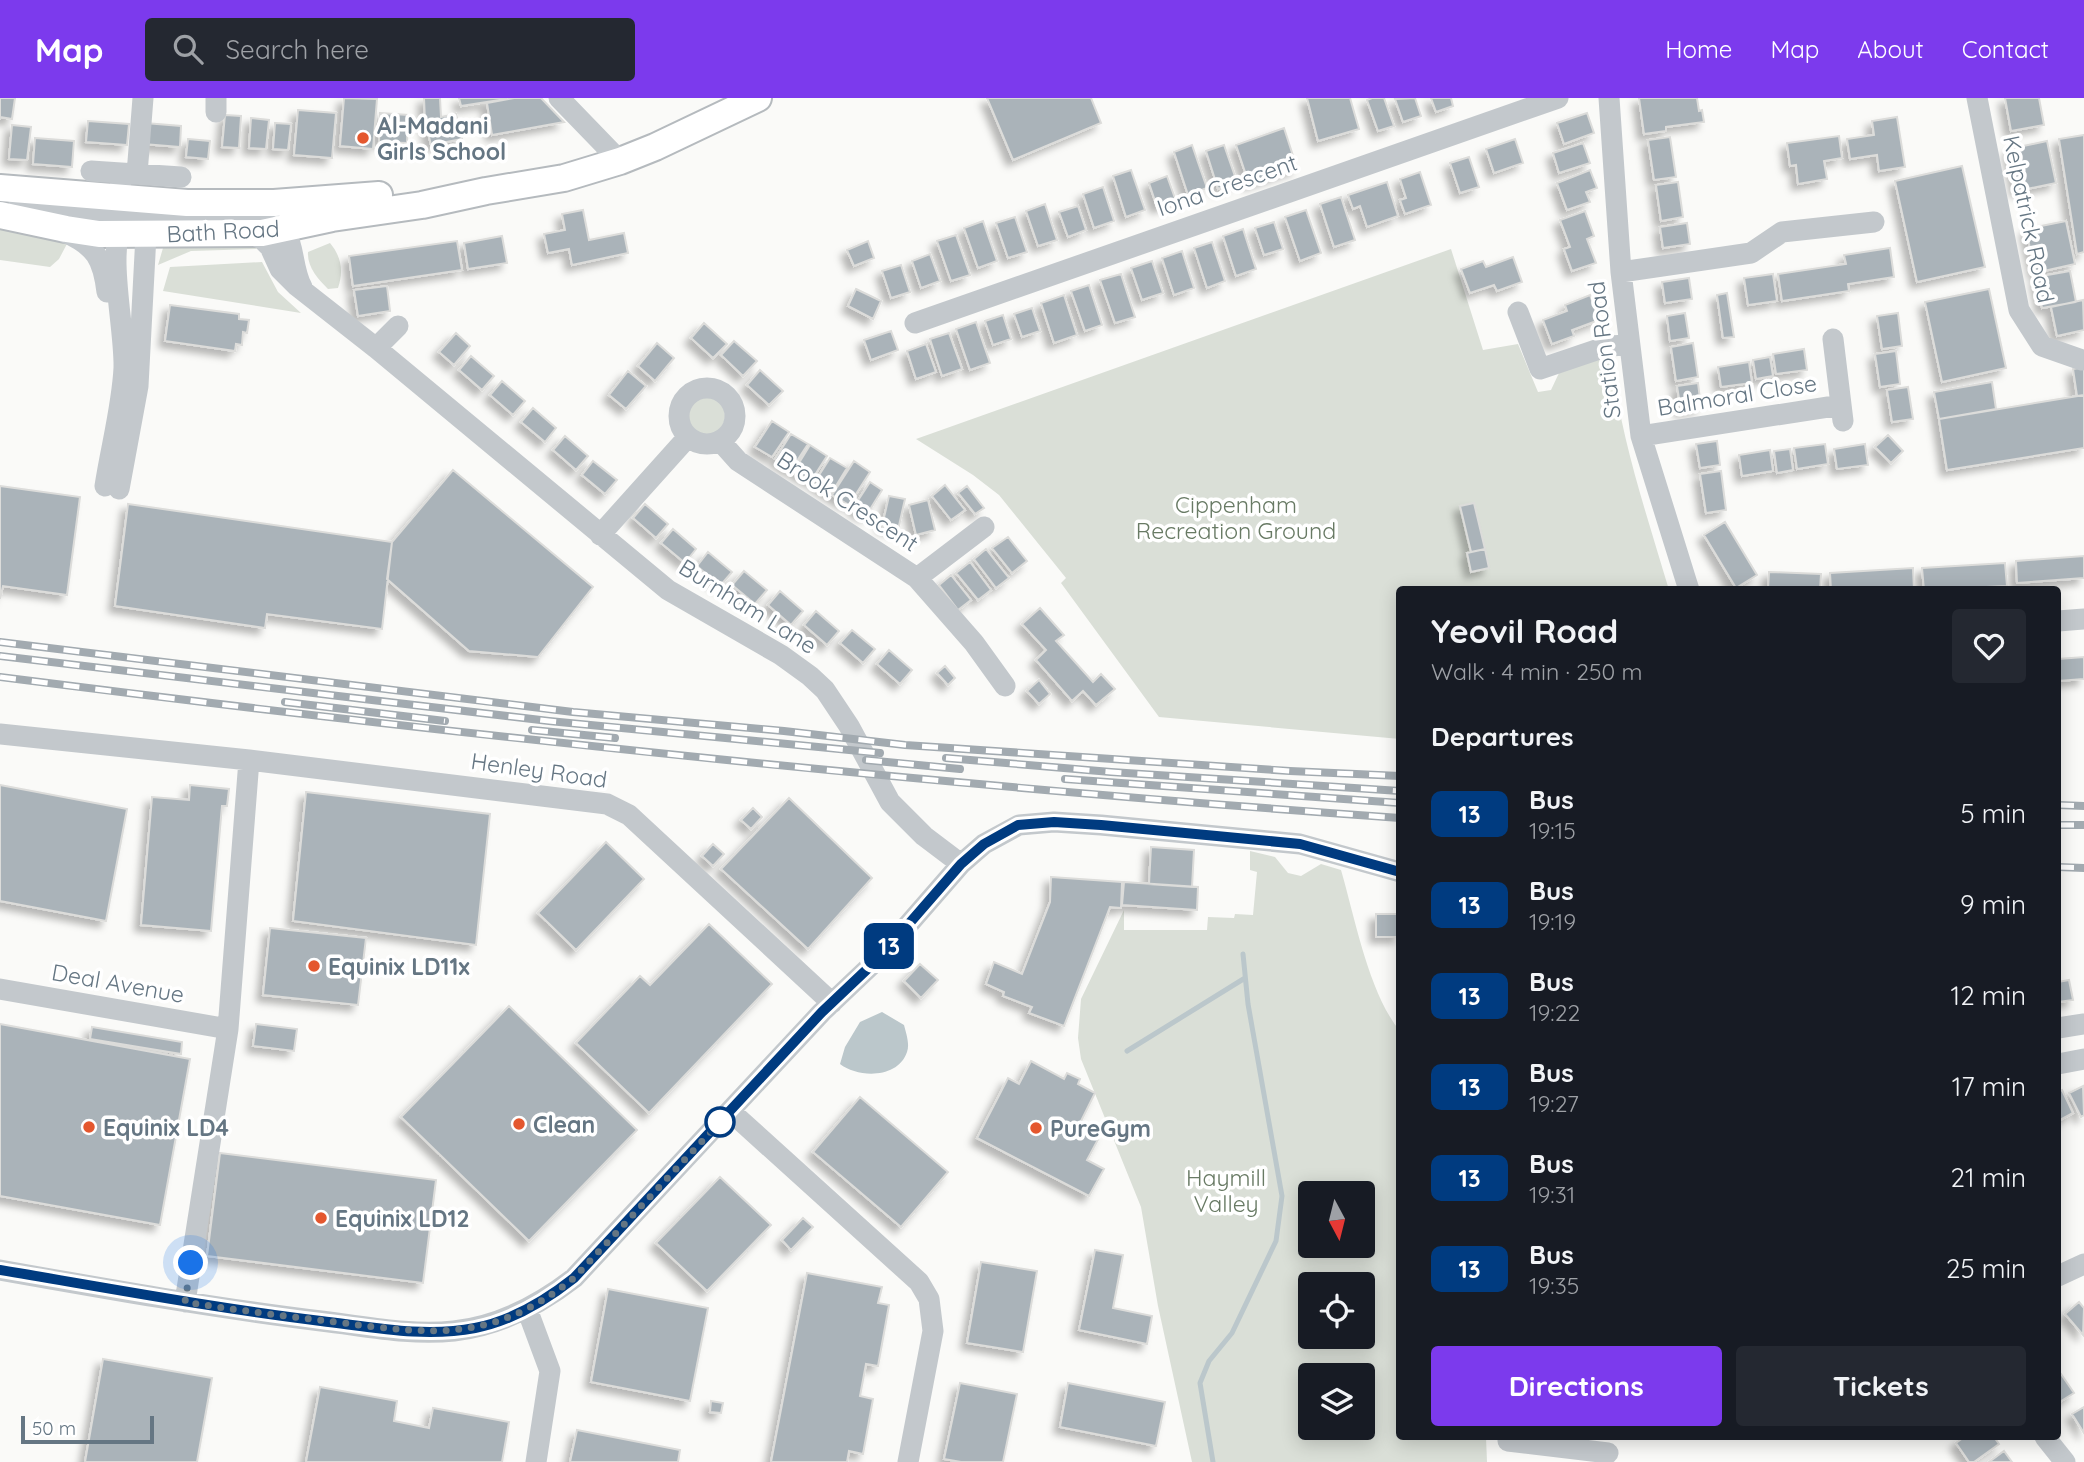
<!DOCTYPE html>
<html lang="en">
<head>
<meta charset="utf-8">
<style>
  :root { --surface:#171b24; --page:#242831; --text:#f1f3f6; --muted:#9ea1a6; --accent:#7c3aed }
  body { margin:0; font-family:Quicksand,sans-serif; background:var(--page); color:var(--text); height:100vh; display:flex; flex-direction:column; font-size:26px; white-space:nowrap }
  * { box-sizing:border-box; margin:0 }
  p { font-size:23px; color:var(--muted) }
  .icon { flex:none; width:38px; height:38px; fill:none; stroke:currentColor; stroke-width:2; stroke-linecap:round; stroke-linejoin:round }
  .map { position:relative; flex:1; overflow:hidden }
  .panel { position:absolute; left:1396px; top:488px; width:665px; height:854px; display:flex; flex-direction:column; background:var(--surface); border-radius:7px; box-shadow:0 4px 18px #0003 }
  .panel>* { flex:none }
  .badge { padding:0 14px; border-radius:10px; font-size:24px; line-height:46px }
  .needle { width:46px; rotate:173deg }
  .tools { position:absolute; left:1298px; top:1083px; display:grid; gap:14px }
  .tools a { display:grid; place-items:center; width:77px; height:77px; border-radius:7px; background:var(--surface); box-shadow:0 4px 18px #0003; font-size:35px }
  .scale { position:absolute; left:21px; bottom:18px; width:133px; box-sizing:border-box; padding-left:7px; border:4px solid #657683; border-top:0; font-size:19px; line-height:24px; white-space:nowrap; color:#657683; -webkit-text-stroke:5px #fff; paint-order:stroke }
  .you { position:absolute; width:35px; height:35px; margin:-18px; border:5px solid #fff; border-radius:50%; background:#1a73e8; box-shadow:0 0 0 10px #1a73e833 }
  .map>.badge { position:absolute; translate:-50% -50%; box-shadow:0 0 0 4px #fff }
  h2 { padding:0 35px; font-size:26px; line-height:63px }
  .round { display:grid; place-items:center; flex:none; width:74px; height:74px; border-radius:7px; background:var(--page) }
  .head { display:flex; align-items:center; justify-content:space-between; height:119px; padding:0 35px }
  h1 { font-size:33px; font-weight:700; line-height:52px }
  .cta { display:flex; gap:14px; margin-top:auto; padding:14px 35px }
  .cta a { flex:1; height:80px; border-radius:7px; background:var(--accent); color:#fff; font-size:28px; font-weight:700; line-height:80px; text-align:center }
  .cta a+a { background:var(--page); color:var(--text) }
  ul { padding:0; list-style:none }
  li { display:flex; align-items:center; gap:21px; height:91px; padding:0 35px }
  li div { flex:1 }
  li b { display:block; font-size:26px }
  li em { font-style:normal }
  li .badge { min-width:77px; font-weight:700; text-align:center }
  header { display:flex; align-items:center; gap:42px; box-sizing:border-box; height:98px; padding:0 35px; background:var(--accent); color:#fff }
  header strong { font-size:33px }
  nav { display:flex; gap:38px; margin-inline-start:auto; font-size:24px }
  .search { width:490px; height:63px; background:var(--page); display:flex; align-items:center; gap:18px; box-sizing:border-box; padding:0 24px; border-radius:7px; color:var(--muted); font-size:26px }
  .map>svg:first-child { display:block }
</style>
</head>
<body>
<header>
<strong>Map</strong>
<div class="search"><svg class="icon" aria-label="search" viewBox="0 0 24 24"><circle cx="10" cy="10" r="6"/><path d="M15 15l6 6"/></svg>Search here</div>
<nav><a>Home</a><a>Map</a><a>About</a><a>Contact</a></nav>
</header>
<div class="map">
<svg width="2084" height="1364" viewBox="0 0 2084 1364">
  <defs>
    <filter id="shadow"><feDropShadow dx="-6" dy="6" stdDeviation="3.5" flood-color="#0004"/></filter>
  </defs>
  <rect width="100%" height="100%" fill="#fafaf8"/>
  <!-- green -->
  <path fill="#dadfd7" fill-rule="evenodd" d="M0 126 69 142 59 161 50 169 0 162Z
    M251 145 257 151 191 153 158 167 163 150 177 146Z
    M330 145C341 158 344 173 338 190L328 191C318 181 307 169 308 154Z
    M1451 151 1483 252 1518 246 1538 294 1551 292 1559 275 1601 260 1612 267C1622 344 1647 418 1669 492H1400V641L1159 619 1061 485 1066 480 999 397 973 377 916 341Z
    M262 164 278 194 301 215 163 193 170 169Z
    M687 318a19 19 0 1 1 38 0a19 19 0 1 1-38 0Z
    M1250 753 1275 759 1288 775 1301 778 1321 766 1341 772C1355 820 1369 896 1400 933V1339H1486L1487 1364H1192L1158 1208 1141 1109 1081 961 1078 940 1081 901 1124 812V832H1207L1208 819 1234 820 1235 816 1253 817 1257 774 1250 772ZM1311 1096H1363V1148H1311ZM1311 1186H1363V1239H1311ZM1311 1278H1363V1330H1311Z"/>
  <!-- water -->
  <path fill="#bbc7cb" d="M882 914 904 927C906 935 910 946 907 954 898 981 858 980 840 966L845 949 860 924Z"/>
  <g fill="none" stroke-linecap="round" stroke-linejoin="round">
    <!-- stream -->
    <path stroke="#bbc7cb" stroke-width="5" d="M1127 953 1245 880
      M1213 1364 1200 1285 1209 1263 1232 1235 1276 1143 1282 1098 1248 906 1243 856"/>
  </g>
  <!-- building -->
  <path fill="#aab3b9" stroke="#dcdcda" stroke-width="2" filter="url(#shadow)" d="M0 0H15L12 21 0 19V22Z
    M344 0 377 1 373 51 340 48Z
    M424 0H440L441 19 456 16 462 41 431 47 425 23Z
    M459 0H506V1L461 8Z
    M514 0H541L564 24 492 37 487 5Z
    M987 0H1091L1101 25 1013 62Z
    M1307 0H1350L1359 31 1318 43Z
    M1372 0H1384L1394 28 1378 33 1367 2Z
    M1415 0 1421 18 1403 24 1395 1Z
    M1431 0H1451L1453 8 1436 14Z
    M1639 0H1697L1699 13 1702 12 1704 24 1666 29V33L1644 36Z
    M2005 0H2039L2044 27 2011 33Z
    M298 12 336 15 332 60 294 57Z
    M380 15 408 17 407 45 379 44Z
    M1587 15 1594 35 1564 46 1557 25Z
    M225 17 241 18 239 50 222 49Z
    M1897 19 1905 69 1879 73 1877 57 1850 61 1847 41 1874 37 1872 23Z
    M251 20 269 22 266 51 249 50Z
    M88 23 129 26 127 47 86 44Z
    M145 25 181 28 180 49 143 46Z
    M275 25 291 26 288 52 273 51Z
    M12 27 31 29 27 62 9 61Z
    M1284 30 1297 70 1249 86 1236 47Z
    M2084 37V154L2077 156 2059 41Z
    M1839 38 1842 60 1824 63 1827 81 1798 86 1796 67 1790 68 1787 45Z
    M1670 39 1676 79 1654 82 1648 42Z
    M35 40 74 43 72 69 33 66Z
    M188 41 210 43 208 61 186 59Z
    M1515 41 1523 65 1494 75 1486 51Z
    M2047 43 2056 85 2017 93 2009 51Z
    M1583 45 1590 65 1559 75 1553 55Z
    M1192 47 1207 90 1188 97 1174 54Z
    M1224 47 1237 84 1218 91 1206 53Z
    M1469 59 1479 89 1460 95 1450 65Z
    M1962 68 1985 169 1917 184 1895 83Z
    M1131 72 1145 112 1126 119 1113 78Z
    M1590 72 1597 90 1586 94 1590 104 1567 112 1557 85Z
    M1420 74 1431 107 1405 116 1400 102 1406 100 1400 81Z
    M1167 78 1176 103 1157 109 1149 85Z
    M1387 84 1398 118 1367 129 1360 108 1353 111 1348 97Z
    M1678 84 1683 119 1661 123 1656 87Z
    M1103 89 1114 123 1094 130 1083 96Z
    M1341 99 1355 142 1334 149 1320 106Z
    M1045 106 1057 142 1038 148 1026 113Z
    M1078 108 1086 132 1068 139 1059 114Z
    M583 112 589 142 624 135 628 155 572 167 569 151 548 155 544 136 565 132 562 116Z
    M1306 112 1321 155 1300 163 1285 119Z
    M1585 113 1594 138 1587 141 1596 165 1572 173 1564 151 1570 149 1560 122Z
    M1015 119 1027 154 1008 160 996 125Z
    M983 123 997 163 978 170 964 130Z
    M2066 123 2075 166 2035 175 2026 131Z
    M1274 124 1283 151 1264 157 1255 130Z
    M1687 125 1690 146 1663 150 1660 129Z
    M1243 131 1256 171 1236 178 1223 138Z
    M956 137 970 177 951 183 937 143Z
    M502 138 507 165 468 171 464 145Z
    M457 143 462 172 353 188 349 158Z
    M868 143 874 160 854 168 847 152Z
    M1212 144 1225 183 1207 190 1194 150Z
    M1890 150 1894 179 1848 186 1849 193 1782 203 1778 176 1846 166 1844 157Z
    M1182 153 1194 190 1174 197 1162 160Z
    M930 156 940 183 921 190 912 163Z
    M1513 159 1522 184 1497 193 1494 187 1470 195 1461 171 1483 163 1486 169Z
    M1152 163 1163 195 1142 202 1131 170Z
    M901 167 910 194 891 200 882 173Z
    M2070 173 2076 204 2042 210 2036 179Z
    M1121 176 1135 219 1115 225 1100 182Z
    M1773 176 1777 203 1748 207 1744 180Z
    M1689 180 1692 201 1665 205 1662 184Z
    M1089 187 1102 227 1085 233 1071 193Z
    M387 188 390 213 358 218 354 192Z
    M856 191 881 203 873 221 848 208Z
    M1989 191 2006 270 1942 284 1925 204Z
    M1727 195 1734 239 1723 240 1717 197Z
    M1064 197 1077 237 1054 245 1041 205Z
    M1590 197 1599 222 1572 232 1574 238 1552 246 1543 222 1567 213 1565 207Z
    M2083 202 2084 232 2057 238 2051 209Z
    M170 207 239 216V221L249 222 247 235 243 234 242 247 236 246 235 253 165 243Z
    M1032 210 1040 233 1022 239 1014 216Z
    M1685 215 1689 240 1670 243 1667 218Z
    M1898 215 1902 248 1882 251 1877 218Z
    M1003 217 1011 241 993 247 985 223Z
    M976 224 990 265 970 272 956 231Z
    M704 225 727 246 713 260 691 240Z
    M891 233 898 252 871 262 864 242Z
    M456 235 470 248 454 267 439 254Z
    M949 235 962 271 942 278 930 241Z
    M734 243 757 263 743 278 721 257Z
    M657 245 674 260 655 283 638 268Z
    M1693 245 1698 279 1676 283 1671 249Z
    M926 246 936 274 916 281 907 253Z
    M1804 251 1807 272 1776 276 1773 256Z
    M1896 253 1900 286 1880 289 1875 256Z
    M471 258 494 278 482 292 459 272Z
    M1770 259 1773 278 1756 281 1753 262Z
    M1749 264 1752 285 1721 289 1718 269Z
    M2084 269V297L2077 298 2073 271Z
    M760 272 783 293 769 307 747 287Z
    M628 273 646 288 626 311 609 297Z
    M502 283 525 303 513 317 490 297Z
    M1992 284 1996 311 1939 321 1934 294Z
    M1698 285 1701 309 1681 313 1677 288Z
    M1908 289 1913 321 1892 324 1887 292Z
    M2084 297V350L1947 372 1939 321Z
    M533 310 556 330 545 344 521 324Z
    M772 323 789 334 772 359 755 349Z
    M791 336 808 346 791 372 775 361Z
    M1888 337 1903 353 1891 365 1875 349Z
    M565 338 588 358 576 372 553 352Z
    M1717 343 1720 367 1700 370 1696 346Z
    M1825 346 1828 366 1797 371 1794 350Z
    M1865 346 1868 367 1837 371 1834 351Z
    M810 347 827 358 811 383 794 373Z
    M1790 351 1793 372 1777 375 1774 353Z
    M1770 352 1773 373 1742 378 1739 357Z
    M830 360 847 370 831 396 814 385Z
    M593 363 617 382 605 396 582 377Z
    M854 363 870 374 849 407 832 397Z
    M453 372 593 489 538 559 469 553 387 481 392 444Z
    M1721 373 1726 412 1706 415 1700 376Z
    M870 384 882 392 866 418 853 410Z
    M945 387 965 412 951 422 932 398Z
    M0 388 80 399 67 497 3 488 0 501Z
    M967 388 984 410 975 416 958 395Z
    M889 398 905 401 898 432 882 428Z
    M928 402 935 432 916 437 909 407Z
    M1474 405 1485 451 1471 454 1460 408Z
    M128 406 392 444 382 531 267 516 265 530 115 508Z
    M645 406 668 426 656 440 633 420Z
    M1725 424 1757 477 1736 490 1704 437Z
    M673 431 696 451 685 465 661 445Z
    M1008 439 1027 463 1012 475 992 450Z
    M986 451 1009 480 996 490 974 461Z
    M1485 451 1489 470 1471 474 1467 455Z
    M708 454 732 474 720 488 697 468Z
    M2084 458V480L2017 485 2016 463Z
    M970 464 991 492 978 502 956 475Z
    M2005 465 2007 488 1924 492 1922 470Z
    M1913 470 1914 492H1831L1830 475Z
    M744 473 767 492 755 506 732 487Z
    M1769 474 1821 476 1820 492H1768Z
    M951 477 971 502 958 512 939 487Z
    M780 493 803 513 791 527 768 507Z
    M1040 510 1064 537 1056 543 1093 584 1101 576 1115 591 1096 607 1083 593 1072 603 1036 562 1046 552 1022 526Z
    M816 513 839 533 827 547 804 527Z
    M852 532 875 551 863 565 840 545Z
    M889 552 912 572 900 586 877 566Z
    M2084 559V581L2058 583V561Z
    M945 568 955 580 948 587 937 575Z
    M1039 582 1050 596 1039 606 1027 593Z
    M0 687 127 711 106 823 0 803Z
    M190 687 229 691 227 708H222L211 833 141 827 152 699 189 702Z
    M306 694 490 716 476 847 293 823Z
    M789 700 872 780 808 851 721 771Z
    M753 710 762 719 751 731 741 722Z
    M606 744 644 781 576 852 538 815Z
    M713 746 724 756 713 768 702 758Z
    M1151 749 1194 752 1192 789 1149 786Z
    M1051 779 1122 784 1121 810 1110 809 1064 928 1029 915 1032 909 1003 898 1004 894 986 886 994 864 1022 876 1050 804Z
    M1124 784 1198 789 1197 812 1122 807Z
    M1376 816H1400V839H1376Z
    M709 826 772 886 649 1015 576 945 640 878 650 887Z
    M270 830 366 840 358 907 263 897Z
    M920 866 938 882 921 900 904 883Z
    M2069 882 2073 902 2058 904V884Z
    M509 908 637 1032 529 1143 401 1019Z
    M0 926 190 961 160 1127 0 1098Z
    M256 926 297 931 294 953 253 948Z
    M92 929 182 944 181 956 90 941Z
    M1031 963 1064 981 1067 975 1080 981 1078 986 1095 995 1080 1025 1101 1036 1087 1062 1104 1071 1089 1098 977 1040 1008 980 1019 986Z
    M2083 988 2084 1017 2081 1019 2069 995Z
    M2062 992 2073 1015 2060 1022 2058 1017V994Z
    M860 999 948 1074 901 1129 813 1054Z
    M220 1055 436 1082 423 1185 207 1158Z
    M720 1079 771 1127 707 1193 656 1145Z
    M803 1120 813 1129 791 1152 782 1142Z
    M1095 1152 1123 1157 1113 1210 1152 1218 1147 1246 1079 1232Z
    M981 1164 1037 1173 1023 1254 967 1245Z
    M807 1175 882 1189 878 1205 889 1207 878 1268 866 1266 860 1298 873 1301 863 1356 849 1353 847 1364H771Z
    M608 1191 708 1210 690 1303 591 1284Z
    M2079 1204 2084 1210 2083 1237 2065 1216Z
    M103 1261 212 1280 197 1364H85Z
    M2061 1276 2074 1295 2058 1305V1277Z
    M960 1285 1017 1296 1003 1364H961L944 1361Z
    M1068 1285 1165 1304 1156 1348 1060 1329Z
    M320 1289 397 1303 394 1323 429 1330 433 1310 509 1324 502 1364H306Z
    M711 1303 723 1305 721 1315 710 1314Z
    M2084 1309V1335L2072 1316Z
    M577 1332 680 1352 678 1364H570Z
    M1964 1339H1994L1999 1346 1974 1364H1969L1956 1345Z
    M2004 1353 2012 1364H1989Z"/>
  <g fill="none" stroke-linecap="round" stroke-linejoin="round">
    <!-- major casing -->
    <g stroke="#b5babe" stroke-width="30">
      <path id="major" d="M0 90 187 105H274L379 97
        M0 117 66 131 99 136 262 135 332 120 422 107 486 93 564 80 620 63 655 49 758 0"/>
    </g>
    <!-- minor -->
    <path stroke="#c3c8cc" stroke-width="21" d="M559 0 620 63
      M1609 0 1621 174 1641 338 1689 492
      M1977 0 2019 212 2042 248 2082 262
      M216 14V0
      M91 73 121 75
      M137 76 143 0
      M120 101 121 75 181 79
      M19 103 125 119 141 126 146 137 138 288 119 391
      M128 108 154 117 169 119 262 121C299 124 288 165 302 189
      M64 134C96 148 103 161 107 194
      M252 136 262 141 270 149 280 171 297 188 376 250 668 492 781 557 810 578 825 592 849 628 890 704 924 738 961 766
      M1621 174 1751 155 1782 134 1874 124
      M1518 214 1540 271 1608 248 1629 247
      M915 225 1558 0
      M1833 241 1843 323
      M376 250 398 228
      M679 318a28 28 0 1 1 56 0a28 28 0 1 1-56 0Z
      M1641 338 1841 307
      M721 344 738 363 917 480 974 545 1005 588
      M105 388C111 349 122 309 124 270 125 230 107 158 122 124
      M600 437 687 340
      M917 480 984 429
      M2058 523 2084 521
      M0 636 249 662 607 706 629 717 832 905
      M0 891 228 931
      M2058 930 2084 926
      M2058 966 2084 961
      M730 1013 919 1184 929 1201 933 1233 908 1364
      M0 1172C107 1191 214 1210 321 1223 365 1228 410 1238 454 1233 499 1228 539 1207 574 1180L822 914 880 859 961 766 984 746 1019 727 1054 724 1101 727 1300 746 1400 774
      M2058 1178 2084 1166
      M185 1204 228 931 249 662
      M527 1211 550 1273 536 1364
      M2045 1339 2065 1364
      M1508 1343 1608 1355"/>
    <!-- major -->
    <use href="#major" stroke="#fff" stroke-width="26"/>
    <!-- rail casing -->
    <g stroke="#a2aab0" stroke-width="8">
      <path id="rail" d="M0 544 573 614 784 633 905 647 1290 673 1400 678
        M0 558 549 623 880 655
        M0 579C465 638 932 687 1400 720
        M285 604 445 623
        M532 632 615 640
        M946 660 1111 674 1400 693
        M866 662 960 671
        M1065 681 1400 705
        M2058 707 2084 708
        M2058 727H2084
        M2058 769 2084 770"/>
    </g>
    <!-- rail -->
    <use href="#rail" stroke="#fff" stroke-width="5" stroke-dasharray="16" stroke-linecap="butt"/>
  </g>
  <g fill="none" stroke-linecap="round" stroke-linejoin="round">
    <!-- line casing -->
    <g stroke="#fff" stroke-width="16">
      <path id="line" d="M0 1172C107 1190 214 1210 321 1223 372 1229 424 1240 475 1230 511 1223 545 1203 574 1180L822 914 880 859 961 766 984 746 1018 727 1054 724 1101 727 1300 746 1400 774"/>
    </g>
    <!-- line -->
    <use href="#line" stroke="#003b80" stroke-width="10"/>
    <!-- walk -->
    <path stroke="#657683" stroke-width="7" stroke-dasharray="0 12.6" d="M191 1165 185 1204C235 1212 285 1218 335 1224 432 1236 491 1246 574 1180L720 1024"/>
  </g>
  <!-- markers -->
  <g fill="#e4572e" stroke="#fff" stroke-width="2.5">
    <circle cx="363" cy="40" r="7"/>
    <circle cx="314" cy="868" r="7"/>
    <circle cx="519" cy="1026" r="7"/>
    <circle cx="89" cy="1029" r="7"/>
    <circle cx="1036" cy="1030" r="7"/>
    <circle cx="321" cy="1120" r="7"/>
  </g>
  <circle fill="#fff" stroke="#003b80" stroke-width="3.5" cx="720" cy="1024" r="14"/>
  <g text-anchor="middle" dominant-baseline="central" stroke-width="7" stroke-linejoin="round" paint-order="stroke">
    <!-- poi labels -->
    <g font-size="23" font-weight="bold" fill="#657683" stroke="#fff" text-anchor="start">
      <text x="377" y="27">Al-Madani<tspan x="377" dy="26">Girls School</tspan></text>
      <text x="328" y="868">Equinix LD11x</text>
      <text x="533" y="1026">Clean</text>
      <text x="103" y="1029">Equinix LD4</text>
      <text x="1050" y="1030">PureGym</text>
      <text x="335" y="1120">Equinix LD12</text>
    </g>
    <!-- street labels -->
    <g font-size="23" fill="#657683" stroke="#fff">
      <text transform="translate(1227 87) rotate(-19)">Iona Crescent</text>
      <text transform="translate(2029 121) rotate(78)">Kelpatrick Road</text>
      <text transform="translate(223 133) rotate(-3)">Bath Road</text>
      <text transform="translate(1604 252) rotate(-97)">Station Road</text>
      <text transform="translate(1737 297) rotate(-9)">Balmoral Close</text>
      <text transform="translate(848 403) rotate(33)">Brook Crescent</text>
      <text transform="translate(748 508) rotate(32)">Burnham Lane</text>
      <text transform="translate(539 672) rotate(8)">Henley Road</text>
      <text transform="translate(118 885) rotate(10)">Deal Avenue</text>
    </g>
    <!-- park labels -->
    <g font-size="23" fill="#687a64" stroke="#fff">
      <text x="1236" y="406">Cippenham<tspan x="1236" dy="26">Recreation Ground</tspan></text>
      <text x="1226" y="1079">Haymill<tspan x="1226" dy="26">Valley</tspan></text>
    </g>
  </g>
</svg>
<div class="tools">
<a><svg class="needle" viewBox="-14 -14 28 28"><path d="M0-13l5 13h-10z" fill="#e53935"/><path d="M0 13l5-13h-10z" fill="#9ea1a6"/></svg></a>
<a><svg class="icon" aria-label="locate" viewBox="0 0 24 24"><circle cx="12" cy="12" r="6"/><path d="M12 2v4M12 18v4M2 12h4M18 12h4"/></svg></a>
<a><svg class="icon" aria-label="layers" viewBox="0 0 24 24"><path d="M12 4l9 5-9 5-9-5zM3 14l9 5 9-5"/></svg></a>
</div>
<div class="scale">50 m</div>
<div class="you" style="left:191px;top:1165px"></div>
<b class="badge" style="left:889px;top:848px;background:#003b80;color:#fff">13</b>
<section class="panel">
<div class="head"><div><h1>Yeovil Road</h1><p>Walk · 4 min · 250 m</p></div><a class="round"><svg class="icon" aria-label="heart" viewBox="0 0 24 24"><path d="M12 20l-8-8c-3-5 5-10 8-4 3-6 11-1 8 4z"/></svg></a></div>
<h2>Departures</h2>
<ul>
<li><span class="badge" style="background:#003b80;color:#fff">13</span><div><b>Bus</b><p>19:15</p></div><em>5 min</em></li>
<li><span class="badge" style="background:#003b80;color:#fff">13</span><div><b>Bus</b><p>19:19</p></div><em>9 min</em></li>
<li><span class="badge" style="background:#003b80;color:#fff">13</span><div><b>Bus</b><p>19:22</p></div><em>12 min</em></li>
<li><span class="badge" style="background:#003b80;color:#fff">13</span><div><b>Bus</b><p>19:27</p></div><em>17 min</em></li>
<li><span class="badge" style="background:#003b80;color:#fff">13</span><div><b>Bus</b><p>19:31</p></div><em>21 min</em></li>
<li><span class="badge" style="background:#003b80;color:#fff">13</span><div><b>Bus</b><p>19:35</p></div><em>25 min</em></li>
</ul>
<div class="cta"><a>Directions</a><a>Tickets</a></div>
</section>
</div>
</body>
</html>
